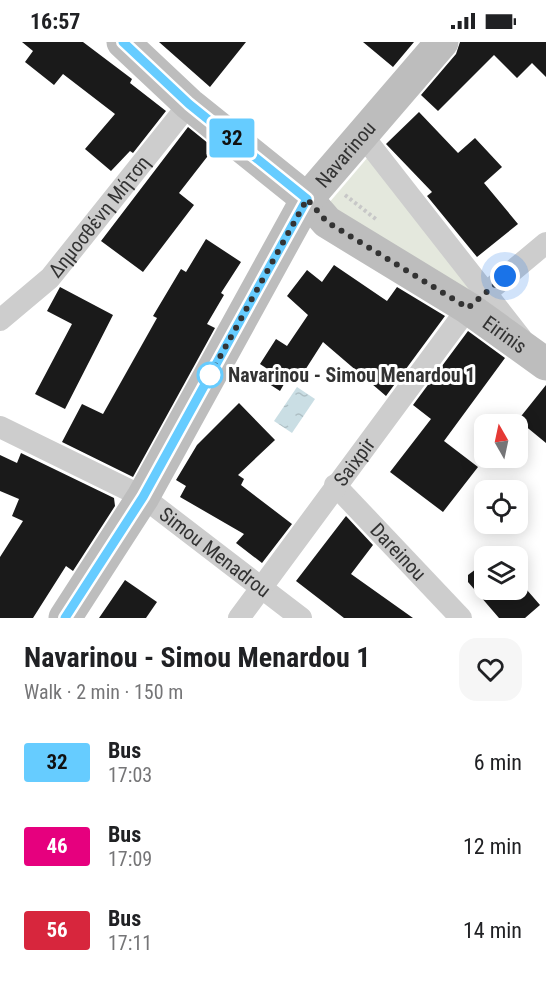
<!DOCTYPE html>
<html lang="en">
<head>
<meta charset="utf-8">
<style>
  :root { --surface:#fff; --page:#f6f6f6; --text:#202124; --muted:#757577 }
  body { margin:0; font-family:"Roboto Condensed",sans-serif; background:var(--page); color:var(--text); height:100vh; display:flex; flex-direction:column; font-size:22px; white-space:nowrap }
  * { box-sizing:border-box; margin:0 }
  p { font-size:20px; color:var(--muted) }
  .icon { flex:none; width:33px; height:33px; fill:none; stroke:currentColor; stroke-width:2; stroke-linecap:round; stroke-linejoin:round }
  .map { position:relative; height:576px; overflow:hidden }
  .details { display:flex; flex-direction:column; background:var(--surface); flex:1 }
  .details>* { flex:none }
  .badge { padding:0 12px; border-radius:4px; font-size:21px; line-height:39px }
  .needle { width:39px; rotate:351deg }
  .tools { position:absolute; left:474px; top:372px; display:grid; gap:12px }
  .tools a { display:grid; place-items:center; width:54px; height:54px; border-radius:12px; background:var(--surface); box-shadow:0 3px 15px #0003; font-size:30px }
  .you { position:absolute; width:30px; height:30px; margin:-15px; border:4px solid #fff; border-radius:50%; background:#1a73e8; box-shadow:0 0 0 9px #1a73e833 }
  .map>.badge { position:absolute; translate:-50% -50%; box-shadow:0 0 0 3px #fff }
  .round { display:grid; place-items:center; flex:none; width:63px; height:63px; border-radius:18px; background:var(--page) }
  .headline { display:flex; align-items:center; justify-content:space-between; height:102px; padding:0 24px }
  h1 { font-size:28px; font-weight:700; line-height:45px }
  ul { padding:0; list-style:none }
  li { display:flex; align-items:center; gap:18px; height:84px; padding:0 24px }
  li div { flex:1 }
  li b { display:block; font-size:22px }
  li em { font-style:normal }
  li .badge { min-width:66px; font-weight:700; text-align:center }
  .status { display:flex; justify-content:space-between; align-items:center; height:42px; padding:0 30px; background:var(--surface); direction:ltr }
  .status svg { height:16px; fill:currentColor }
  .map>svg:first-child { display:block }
</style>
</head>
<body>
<div class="status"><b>16:57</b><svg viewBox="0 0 49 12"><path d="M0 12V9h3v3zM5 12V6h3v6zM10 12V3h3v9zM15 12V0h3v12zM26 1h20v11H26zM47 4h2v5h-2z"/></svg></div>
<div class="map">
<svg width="546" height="576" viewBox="0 0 546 576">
  <defs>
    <pattern id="water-ripples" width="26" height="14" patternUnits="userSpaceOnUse" patternTransform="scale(1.5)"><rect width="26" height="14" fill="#cadee4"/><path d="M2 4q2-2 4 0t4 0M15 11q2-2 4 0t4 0" fill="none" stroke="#aebfc4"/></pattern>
  </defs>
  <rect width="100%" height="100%" fill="#fff"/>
  <!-- green -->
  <path fill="#e4e8dd" d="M368 115 476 250 467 260 323 168Z"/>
  <!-- water -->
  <path fill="url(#water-ripples)" d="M297 345 315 357 292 391 274 379Z"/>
  <!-- building -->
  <path fill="#1a1a1a" d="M22 0H83L132 37 130 41 166 69 133 111 130 109 111 129 85 107 115 72 63 32 54 43 25 20 33 9Z
    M159 0H246L210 45Z
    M363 0H414L393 25Z
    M460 0H546V35L532 21 517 36 494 13 438 69 421 53 456 12Z
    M419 70 458 111 475 96 502 125 484 141 518 182 477 215 427 154 432 150 386 102Z
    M188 85 214 106 179 151 194 163 143 230 101 199Z
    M206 197 241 220 221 251 224 253 207 282 215 286 133 435 62 400 82 362 103 372 157 276 153 274 181 227 186 230Z
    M334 223 387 259 397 245 445 274 386 354 323 300 300 336 291 330 280 349 263 338 269 328 260 322 276 297 287 304 308 273 287 254 307 228 322 240Z
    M60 245 113 273 65 367 35 352 72 282 47 269Z
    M468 289 505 316 444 399 478 425 443 470 390 430 431 377 413 363Z
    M546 343V401L518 378Z
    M239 361 275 398 238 433 244 437 241 443 292 482 262 521 236 501 244 492 180 455 186 444 176 438 197 403Z
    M21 411 114 456 115 464 73 529 66 524 33 576H0V515L23 479 12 474 19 457 0 449V413L17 421Z
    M346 474 373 503 351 532 413 576H344L296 539Z
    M484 521V548H527L540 563 525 576H499L468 540V533Z
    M125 538 157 560 146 576H99Z"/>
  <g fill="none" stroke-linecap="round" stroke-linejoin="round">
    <!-- path -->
    <path stroke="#c7c7c7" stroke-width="4" stroke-dasharray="3 3" stroke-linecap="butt" d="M345 153 377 178"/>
    <!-- street -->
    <g stroke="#cdcdcd" stroke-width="22">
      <path d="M363 94 521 296"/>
      <path id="s1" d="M0 278 50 236 189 62"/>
      <path id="s2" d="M0 385 143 455 301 576"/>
      <path id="s3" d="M335 443 461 576"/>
      <path id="s4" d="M239 576 468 266 546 201"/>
    </g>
    <!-- secondary -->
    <g stroke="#bdbdbd" stroke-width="33">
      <path id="s5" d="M123 0 189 62 307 157 327 180 468 266 546 322"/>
      <path id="s6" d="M65 576 143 455 307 157 442 0"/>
    </g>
  </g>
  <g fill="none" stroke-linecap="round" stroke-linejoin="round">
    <!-- line casing -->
    <g stroke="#fff" stroke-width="14">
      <path id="line" d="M65 576 143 455 307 157 189 62 123 0"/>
    </g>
    <!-- line -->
    <use href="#line" stroke="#6cf" stroke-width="9"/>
    <!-- walk -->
    <path stroke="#333" stroke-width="6" stroke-dasharray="0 10.8" d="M210 333 307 157 327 180 468 266 505 234"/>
  </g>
  <!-- markers -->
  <circle fill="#fff" stroke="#6cf" stroke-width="3" cx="210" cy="333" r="12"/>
  <g text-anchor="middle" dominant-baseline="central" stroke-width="6" stroke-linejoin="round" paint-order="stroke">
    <!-- street labels -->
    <g font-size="20" fill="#333" stroke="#fff">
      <text stroke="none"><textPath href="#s6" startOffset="543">Navarinou</textPath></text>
      <text stroke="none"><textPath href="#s1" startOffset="144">Δημοσθένη Μήτση</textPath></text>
      <text stroke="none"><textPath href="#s5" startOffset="483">Eirinis</textPath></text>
      <text stroke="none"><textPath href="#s4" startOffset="194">Saixpir</textPath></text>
      <text stroke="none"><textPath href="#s3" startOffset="92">Dareinou</textPath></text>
      <text stroke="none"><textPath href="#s2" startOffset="250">Simou Menadrou</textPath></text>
    </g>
    <!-- stop labels -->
    <g font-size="20" font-weight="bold" fill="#333" stroke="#fff" text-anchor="start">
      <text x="228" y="333">Navarinou - Simou Menardou 1</text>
    </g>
  </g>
</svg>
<div class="tools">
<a><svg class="needle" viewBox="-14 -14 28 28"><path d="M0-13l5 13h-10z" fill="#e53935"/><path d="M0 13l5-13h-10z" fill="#757577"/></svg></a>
<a><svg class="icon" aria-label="locate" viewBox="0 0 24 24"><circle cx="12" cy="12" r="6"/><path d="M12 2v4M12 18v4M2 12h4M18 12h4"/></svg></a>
<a><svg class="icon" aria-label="layers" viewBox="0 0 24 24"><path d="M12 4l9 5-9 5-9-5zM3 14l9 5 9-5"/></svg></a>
</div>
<div class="you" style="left:505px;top:234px"></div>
<b class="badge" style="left:232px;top:96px;background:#6cf;color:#111">32</b>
</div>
<section class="details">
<div class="headline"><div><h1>Navarinou - Simou Menardou 1</h1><p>Walk · 2 min · 150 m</p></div><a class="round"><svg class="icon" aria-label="heart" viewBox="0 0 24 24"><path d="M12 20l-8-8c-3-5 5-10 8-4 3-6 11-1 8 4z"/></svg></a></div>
<ul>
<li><span class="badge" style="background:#6cf;color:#111">32</span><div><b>Bus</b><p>17:03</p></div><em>6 min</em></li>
<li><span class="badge" style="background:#e6007e;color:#fff">46</span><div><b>Bus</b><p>17:09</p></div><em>12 min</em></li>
<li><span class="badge" style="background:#d7263d;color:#fff">56</span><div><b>Bus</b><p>17:11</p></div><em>14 min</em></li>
</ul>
</section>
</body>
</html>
